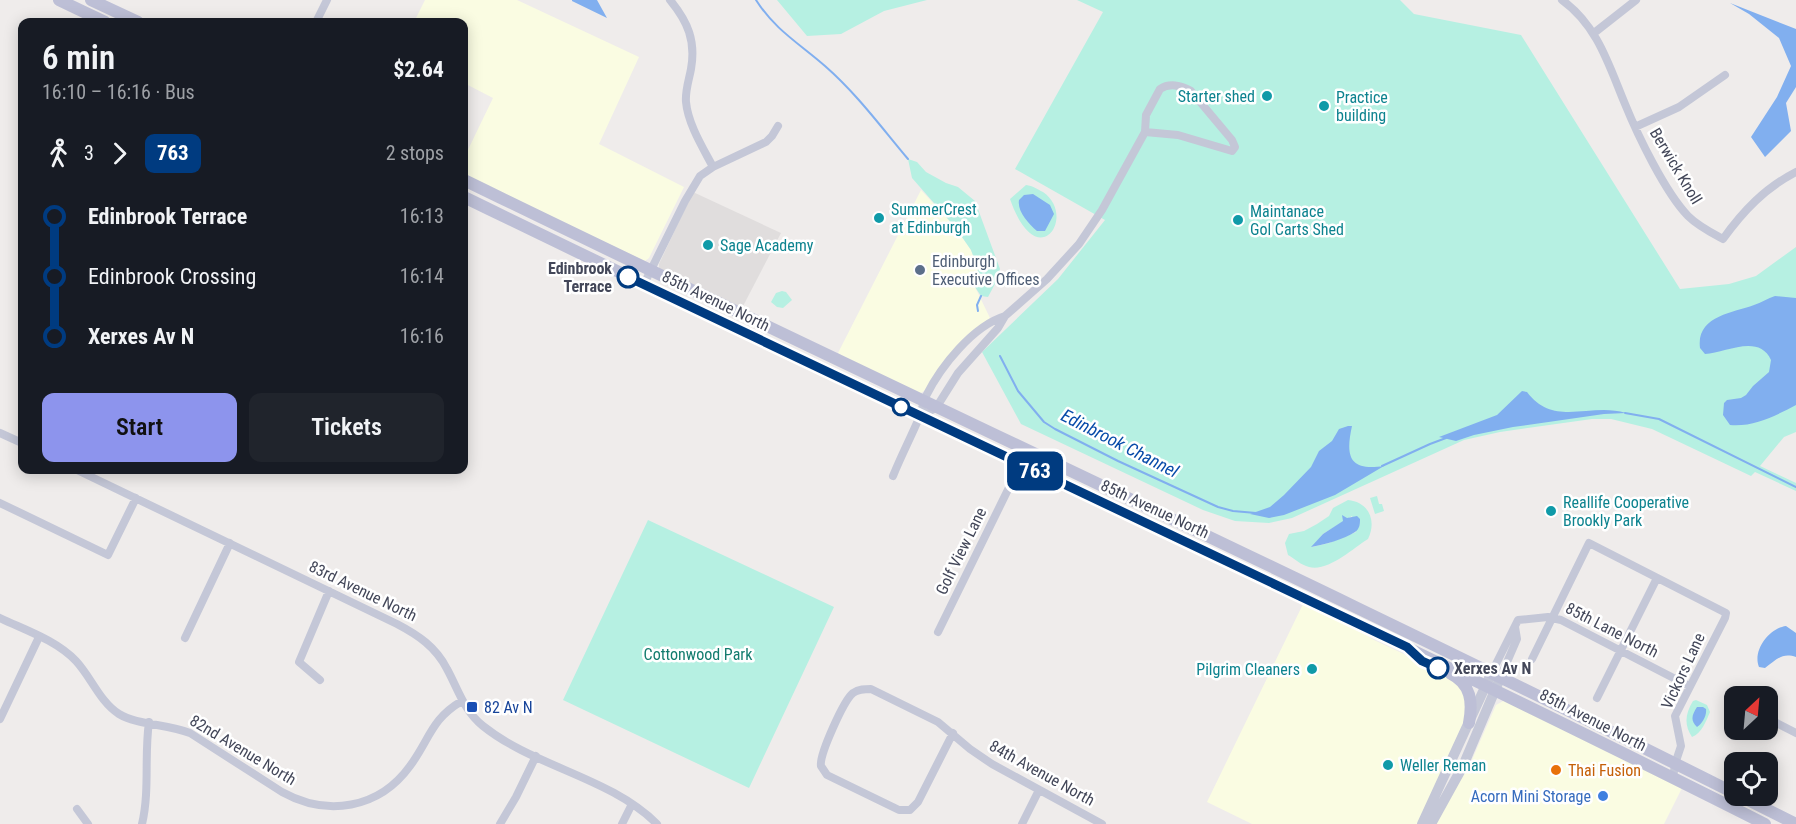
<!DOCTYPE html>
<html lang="en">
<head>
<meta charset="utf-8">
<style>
  :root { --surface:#171b24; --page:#20242c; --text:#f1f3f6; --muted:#9ea1a6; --accent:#8d94ed }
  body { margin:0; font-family:"Roboto Condensed",sans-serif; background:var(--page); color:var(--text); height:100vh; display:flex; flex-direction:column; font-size:22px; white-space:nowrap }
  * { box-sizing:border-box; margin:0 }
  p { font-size:20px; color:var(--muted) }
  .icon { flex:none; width:33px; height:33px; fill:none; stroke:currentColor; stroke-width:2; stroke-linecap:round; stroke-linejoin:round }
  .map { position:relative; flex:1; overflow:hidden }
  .drawer { position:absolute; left:18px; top:18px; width:450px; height:456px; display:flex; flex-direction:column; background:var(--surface); border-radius:12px; box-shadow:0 3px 15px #0003 }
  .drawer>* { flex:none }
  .badge { padding:0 12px; border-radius:9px; font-size:21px; line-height:39px }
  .needle { width:39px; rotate:26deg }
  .controls { position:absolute; left:1724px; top:686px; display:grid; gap:12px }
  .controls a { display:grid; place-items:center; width:54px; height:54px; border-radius:12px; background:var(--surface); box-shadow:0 3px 15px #0003; font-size:30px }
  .map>.badge { position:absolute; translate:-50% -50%; box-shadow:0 0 0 3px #fff }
  .legs { display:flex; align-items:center; gap:9px; height:66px; padding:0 24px; font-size:20px }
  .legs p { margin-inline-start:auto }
  .overview { display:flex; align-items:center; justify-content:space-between; height:102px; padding:0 24px }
  h1 { font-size:33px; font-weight:600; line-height:45px }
  .button { display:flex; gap:12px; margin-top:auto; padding:12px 24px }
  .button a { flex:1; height:69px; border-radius:12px; background:var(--accent); color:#111; font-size:24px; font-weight:600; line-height:69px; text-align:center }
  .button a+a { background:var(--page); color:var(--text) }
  ul { padding:0 24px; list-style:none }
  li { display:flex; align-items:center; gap:21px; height:60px; font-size:22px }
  li i { display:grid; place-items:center; width:9px; height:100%; margin:0 8px; background:currentColor }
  li i::after { content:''; width:15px; height:15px; margin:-8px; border:4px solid; border-radius:50%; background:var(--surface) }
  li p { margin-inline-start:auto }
  li:first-child i { background:linear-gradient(#0000 50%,currentColor 0) }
  li:last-child i { background:linear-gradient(currentColor 50%,#0000 0) }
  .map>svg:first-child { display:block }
</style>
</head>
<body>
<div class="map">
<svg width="1796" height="824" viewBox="0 0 1796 824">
  <rect width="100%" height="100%" fill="#efeceb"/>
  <!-- commercial -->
  <path fill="#fafce2" d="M425 0H517L639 57 599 144 684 187 649 258 645 261 464 176V158L493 98 464 83V22H414Z
    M921 190 955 227 971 250 978 269 975 287 990 318 966 336 924 391 919 394 865 370 838 353Z
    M1304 602 1346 622 1374 640 1455 678 1464 687 1467 715 1418 824H1252L1207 802Z
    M1505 700 1682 788 1664 824H1435L1471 762 1496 705Z"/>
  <!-- education -->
  <path fill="#e0dddd" d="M693 192 781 233 741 310 659 271V264Z"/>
  <!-- green -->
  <path fill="#b6f0e2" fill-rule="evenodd" d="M777 0H927L884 11 841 34 807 36Z
    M1077 0H1400L1414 14 1521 35 1680 289 1729 284 1756 276 1796 247V432L1784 437 1760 466 1796 483V491L1755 472 1751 476 1652 429 1611 419H1592L1500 432 1464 440 1292 518 1269 523 1235 521 1203 510 1021 424 982 352 1058 279 1105 220 1015 169 1103 12Z
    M908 159 917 162 926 172 946 183 958 187 975 201 1000 269 996 282 988 297 981 296 975 287 978 269 971 250 955 227 912 178Z
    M1026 185C1033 186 1037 189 1043 192 1078 216 1037 277 1010 199Z
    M782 291 786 292 792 300 783 308 777 307 771 302 776 293Z
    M1377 496 1379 504H1382L1384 511 1375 514 1370 498Z
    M1348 500C1369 502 1377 521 1368 539 1352 549 1328 572 1309 567 1301 565 1295 559 1288 555L1285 543 1289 534 1304 531 1317 524 1329 516 1333 508ZM1352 516 1356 532 1329 543 1312 547 1323 534Z
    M648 520 834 607 749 788 563 700Z
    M1696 700 1707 705 1710 712C1706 721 1702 733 1692 737 1684 725 1685 714 1693 701Z"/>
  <!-- water -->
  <path fill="#81afef" d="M597 0 607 18 572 1V0Z
    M1730 3 1796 29V87L1786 103 1791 131 1765 157 1751 137 1777 97 1791 66 1779 38 1749 14Z
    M1033 194 1050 205 1054 214 1045 231H1037C1028 223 1017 211 1019 200L1024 195Z
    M1775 296 1796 298V405C1775 416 1754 427 1730 425L1723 415 1724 403 1727 400 1741 398 1746 395 1753 386 1769 372 1771 360C1759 333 1725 353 1705 354L1700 348C1696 316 1732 313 1754 305 1761 303 1768 298 1775 296Z
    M1522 391 1527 392C1554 428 1590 402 1626 413L1604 414 1513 427 1474 435 1456 441 1439 437 1497 415Z
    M1348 426H1352C1345 458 1350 471 1384 466L1335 495 1284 515 1269 518 1250 514 1270 507 1284 495 1311 467 1319 451 1332 441 1339 429Z
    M1342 515 1347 518 1357 516 1360 519C1360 523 1360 529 1355 532 1345 539 1323 545 1311 547L1323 534 1343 521Z
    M1786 626 1796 633V657C1782 652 1776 660 1765 668L1759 667C1752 650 1770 628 1786 626Z
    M1697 707H1703L1706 709C1707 716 1702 724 1697 727 1690 720 1692 715 1697 707Z"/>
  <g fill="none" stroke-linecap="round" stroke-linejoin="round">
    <!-- stream -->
    <path stroke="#81afef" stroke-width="2" d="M756 0C775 30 800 44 825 66 857 94 881 127 908 159
      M978 311 977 305 981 296
      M1000 356 1018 391 1044 422 1055 429 1118 461 1218 507 1233 511 1256 513
      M1625 413 1659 419 1796 487
      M1382 466 1430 444 1446 438"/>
    <!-- minor -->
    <path stroke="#c4c7d7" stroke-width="8" d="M670 0C688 22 696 41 691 69 689 80 685 91 686 102 688 124 703 148 713 167
      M1562 0C1598 26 1609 66 1625 104 1638 136 1665 192 1688 216 1698 226 1710 232 1723 239 1743 211 1765 188 1796 172
      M316 22 327 0
      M1594 33 1636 0
      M1635 127 1679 107 1725 75
      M644 284 685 201 700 176 713 167 766 142 772 136 778 126
      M920 416 936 408 958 373 998 328 1005 316 1047 279 1079 244 1102 210 1145 132 1146 115 1160 89C1169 83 1181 85 1191 91L1232 140 1235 147 1232 151 1178 135 1145 132
      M0 433 22 443
      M77 470 397 624C418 635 436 647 447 669 458 689 464 711 483 726 534 767 610 777 657 824
      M893 476C901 456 911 437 919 418 922 410 923 403 926 396 941 366 973 326 1005 316
      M0 503 108 555 136 498
      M0 618C25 630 56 640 76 661 91 677 100 702 119 714 137 725 168 724 190 733L282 792C327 817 379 809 410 766 430 739 431 719 462 701
      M938 632 1027 451
      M185 638 230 543
      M1532 659 1589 543 1726 613 1725 618 1675 716 1681 746 1675 764 1673 778
      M1492 672 1518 620 1548 617 1561 620 1689 686
      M1501 676 1517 639 1515 627
      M320 680 299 662 329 591
      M1597 698 1657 578
      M1767 718 1796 733
      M0 719 39 637
      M953 733 918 802 910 810H899L827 775 821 766C819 755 844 700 853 693 859 689 865 689 871 689L938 722 970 749 992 764 1102 824
      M77 809 88 824
      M142 824C150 790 144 756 149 722
      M500 824 516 797 536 756
      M622 824 632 804
      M1022 824 1039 790"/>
    <!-- tertiary -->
    <path stroke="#c4c7d7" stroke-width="10" d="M1422 824 1492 672
      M1431 824 1463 766 1501 676"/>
    <!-- secondary -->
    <path stroke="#bdbfd6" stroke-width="12" d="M59 0 105 22
      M91 0 138 22
      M464 180C886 386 1314 582 1734 793
      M464 197C896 408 1335 607 1765 824
      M1451 674C1471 684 1473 702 1469 723
      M1738 795 1796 824"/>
  </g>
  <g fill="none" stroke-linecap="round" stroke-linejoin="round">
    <!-- line-1 casing -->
    <g stroke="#fff" stroke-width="14">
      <path id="line-1" d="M628 277 1407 647 1422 661 1438 668"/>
    </g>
    <!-- line-1 -->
    <use href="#line-1" stroke="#003b80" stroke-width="9"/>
  </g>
  <!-- markers -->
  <g fill="#0f9aa8" stroke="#fff" stroke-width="2">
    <circle cx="1267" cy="96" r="6"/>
    <circle cx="1324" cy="106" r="6"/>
    <circle cx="879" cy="218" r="6"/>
    <circle cx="1238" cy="220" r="6"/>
    <circle cx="708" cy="245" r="6"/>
    <circle cx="1551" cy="511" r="6"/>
    <circle cx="1312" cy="669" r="6"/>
    <circle cx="1388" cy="765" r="6"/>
  </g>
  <circle fill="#5c6f8a" stroke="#fff" stroke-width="2" cx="920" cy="270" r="6"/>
  <g fill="#fff" stroke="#003b80" stroke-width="3">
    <circle cx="628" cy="277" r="10"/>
    <circle cx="901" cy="407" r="8"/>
    <circle cx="1438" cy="668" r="10"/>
  </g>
  <rect fill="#1a4fb4" stroke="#fff" stroke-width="2" x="466" y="701" width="12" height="12" rx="3"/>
  <circle fill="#e8710a" stroke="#fff" stroke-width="2" cx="1556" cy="770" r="6"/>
  <circle fill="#3f7fe0" stroke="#fff" stroke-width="2" cx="1603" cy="796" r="6"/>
  <g text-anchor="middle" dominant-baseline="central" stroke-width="5" stroke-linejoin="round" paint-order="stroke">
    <!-- culture labels -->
    <g font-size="16" fill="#0d838f" stroke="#fff" text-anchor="start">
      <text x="1255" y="96" text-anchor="end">Starter shed</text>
      <text x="1336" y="97">Practice<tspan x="1336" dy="18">building</tspan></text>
      <text x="891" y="209">SummerCrest<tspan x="891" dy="18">at Edinburgh</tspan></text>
      <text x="1250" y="211">Maintanace<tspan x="1250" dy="18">Gol Carts Shed</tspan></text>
      <text x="720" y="245">Sage Academy</text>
      <text x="1563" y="502">Reallife Cooperative<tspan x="1563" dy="18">Brookly Park</tspan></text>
      <text x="1300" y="669" text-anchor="end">Pilgrim Cleaners</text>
      <text x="1400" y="765">Weller Reman</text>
    </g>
    <!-- street labels -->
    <g font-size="16" fill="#434759" stroke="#fff">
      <text transform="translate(1676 166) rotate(59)">Berwick Knoll</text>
      <text transform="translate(716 301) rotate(26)">85th Avenue North</text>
      <text transform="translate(1155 509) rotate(25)">85th Avenue North</text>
      <text transform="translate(961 551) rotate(-64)">Golf View Lane</text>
      <text transform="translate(363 591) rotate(26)">83rd Avenue North</text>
      <text transform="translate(1612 630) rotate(27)">85th Lane North</text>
      <text transform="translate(1683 671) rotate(-65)">Vickors Lane</text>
      <text transform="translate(1593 720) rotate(27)">85th Avenue North</text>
      <text transform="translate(243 750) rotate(31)">82nd Avenue North</text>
      <text transform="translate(1042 773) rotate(29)">84th Avenue North</text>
    </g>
    <!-- service labels -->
    <g font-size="16" fill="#4e5e75" stroke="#fff" text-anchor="start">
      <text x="932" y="261">Edinburgh<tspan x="932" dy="18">Executive Offices</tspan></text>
    </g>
    <!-- stop labels -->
    <g font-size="16" font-weight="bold" fill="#434759" stroke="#fff" text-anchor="end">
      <text x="612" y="268">Edinbrook<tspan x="612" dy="18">Terrace</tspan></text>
      <text x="1454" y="668" text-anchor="start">Xerxes Av N</text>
    </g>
    <!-- park labels -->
    <g font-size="16" fill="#137c6e" stroke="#fff">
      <text x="698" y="654">Cottonwood Park</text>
    </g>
    <!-- transit labels -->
    <g font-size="16" fill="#164399" stroke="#fff" text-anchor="start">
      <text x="484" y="707">82 Av N</text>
    </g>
    <!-- food labels -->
    <g font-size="16" fill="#c56008" stroke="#fff" text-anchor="start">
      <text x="1568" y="770">Thai Fusion</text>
    </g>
    <!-- shop labels -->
    <g font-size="16" fill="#366cbe" stroke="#fff" text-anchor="end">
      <text x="1591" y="796">Acorn Mini Storage</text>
    </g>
    <!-- water labels -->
    <g font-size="18" font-style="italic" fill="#074ba9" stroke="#fff">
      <text transform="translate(1120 443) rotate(27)">Edinbrook Channel</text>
    </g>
  </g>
</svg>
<div class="controls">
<a><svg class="needle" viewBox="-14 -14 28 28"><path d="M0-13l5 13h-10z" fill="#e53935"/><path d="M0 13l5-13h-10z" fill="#9ea1a6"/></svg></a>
<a><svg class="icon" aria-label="locate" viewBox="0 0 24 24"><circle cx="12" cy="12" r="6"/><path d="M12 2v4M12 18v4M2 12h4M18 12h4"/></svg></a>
</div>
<b class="badge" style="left:1035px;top:471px;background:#003b80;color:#fff">763</b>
<section class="drawer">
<div class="overview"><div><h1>6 min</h1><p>16:10 – 16:16 · Bus</p></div><b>$2.64</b></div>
<div class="legs"><svg class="icon" aria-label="walk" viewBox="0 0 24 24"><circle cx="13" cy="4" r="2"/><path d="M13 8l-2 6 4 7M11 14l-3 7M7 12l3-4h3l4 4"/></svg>3<svg class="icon" aria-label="forward" viewBox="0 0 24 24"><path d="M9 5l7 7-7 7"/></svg><b class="badge" style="background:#003b80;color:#fff">763</b><p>2 stops</p></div>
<ul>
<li><i style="color:#003b80"></i><b>Edinbrook Terrace</b><p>16:13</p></li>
<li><i style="color:#003b80"></i><span>Edinbrook Crossing</span><p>16:14</p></li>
<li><i style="color:#003b80"></i><b>Xerxes Av N</b><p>16:16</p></li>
</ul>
<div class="button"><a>Start</a><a>Tickets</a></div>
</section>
</div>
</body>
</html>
